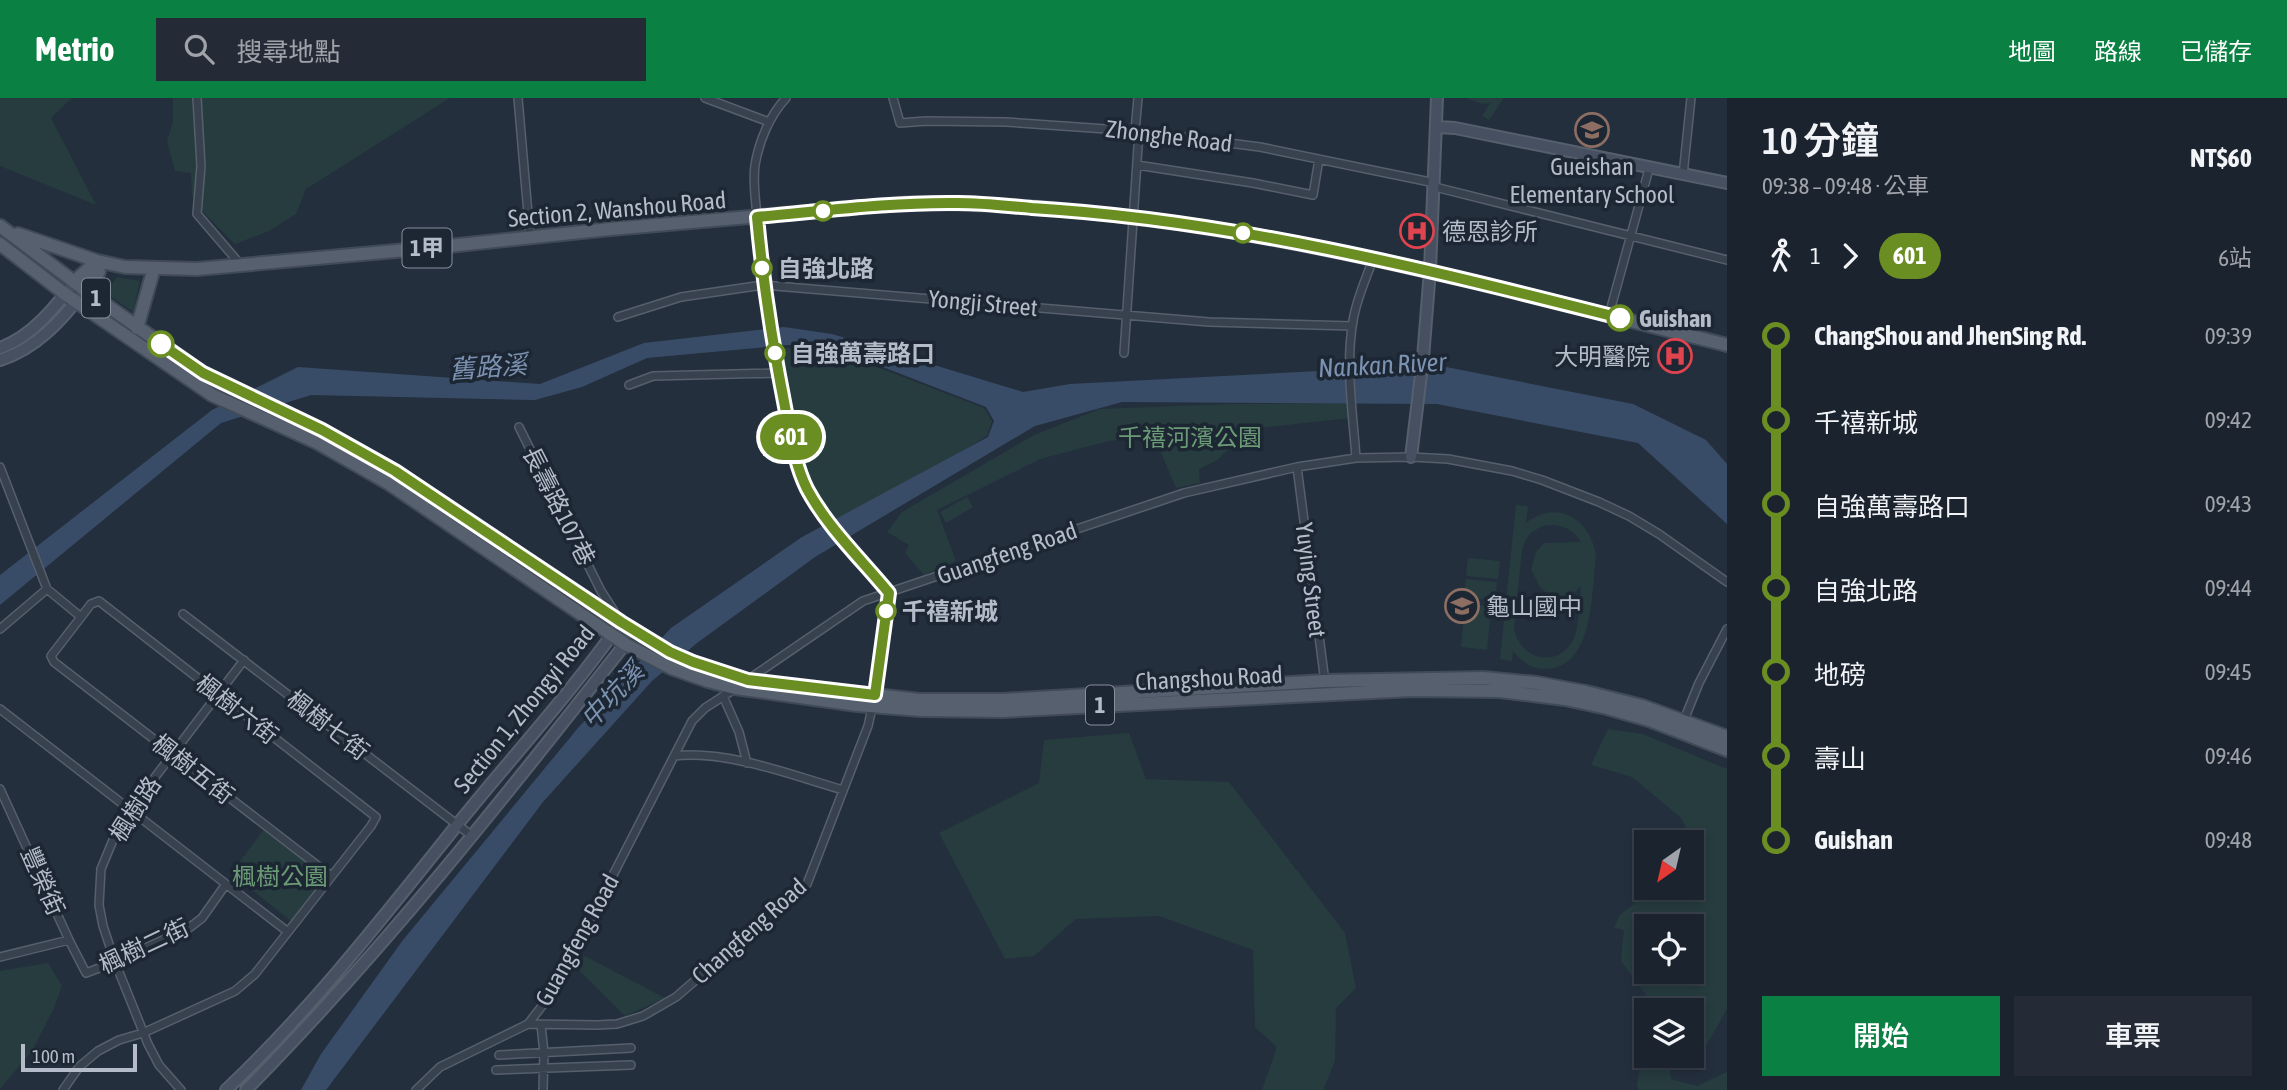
<!DOCTYPE html>
<html lang="zh-TW">
<head>
<meta charset="utf-8">
<style>
  :root { --surface:#1b232e; --page:#242b36; --text:#f1f3f6; --muted:#a0a4aa; --line:#39404a; --accent:#0b8043 }
  body { margin:0; font-family:"Asap Condensed","Noto Sans TC",sans-serif; background:var(--page); color:var(--text); height:100vh; display:flex; flex-direction:column; font-size:26px; white-space:nowrap }
  * { box-sizing:border-box; margin:0 }
  p { font-size:23px; color:var(--muted) }
  .icon { flex:none; width:38px; height:38px; fill:none; stroke:currentColor; stroke-width:2; stroke-linecap:round; stroke-linejoin:round }
  .map { position:relative; flex:1; overflow:hidden }
  .drawer { display:flex; flex-direction:column; background:var(--surface); width:560px }
  .drawer>* { flex:none }
  .badge { padding:0 14px; border-radius:23px; font-size:24px; line-height:46px }
  .needle { width:46px; rotate:214deg }
  .fabs { position:absolute; left:1634px; top:732px; display:grid; gap:14px }
  .fabs a { display:grid; place-items:center; width:70px; height:70px; border-radius:0px; background:var(--surface); box-shadow:0 4px 10px #0003,0 0 0 2px var(--line); font-size:35px }
  .scale { position:absolute; left:21px; bottom:18px; width:116px; box-sizing:border-box; padding-left:7px; border:4px solid #b4bcc9; border-top:0; font-size:19px; line-height:24px; white-space:nowrap; color:#b4bcc9; -webkit-text-stroke:5px #1d2633; paint-order:stroke }
  .map>.badge { position:absolute; translate:-50% -50%; box-shadow:0 0 0 4px #fff }
  .legs { display:flex; align-items:center; gap:10px; height:77px; padding:0 35px; font-size:23px }
  .legs p { margin-inline-start:auto }
  .headline { display:flex; align-items:center; justify-content:space-between; height:119px; padding:0 35px }
  h1 { font-size:38px; font-weight:600; line-height:52px }
  .cta { display:flex; gap:14px; margin-top:auto; padding:14px 35px }
  .cta a { flex:1; height:80px; border-radius:0px; background:var(--accent); color:#fff; font-size:28px; font-weight:600; line-height:80px; text-align:center }
  .cta a+a { background:var(--page); color:var(--text) }
  ul { padding:0 35px; list-style:none }
  li { display:flex; align-items:center; gap:24px; height:84px; font-size:26px }
  li i { display:grid; place-items:center; width:10px; height:100%; margin:0 9px; background:currentColor }
  li i::after { content:''; width:18px; height:18px; margin:-9px; border:5px solid; border-radius:50%; background:var(--surface) }
  li p { margin-inline-start:auto }
  li:first-child i { background:linear-gradient(#0000 50%,currentColor 0) }
  li:last-child i { background:linear-gradient(currentColor 50%,#0000 0) }
  header { display:flex; align-items:center; gap:42px; box-sizing:border-box; height:98px; padding:0 35px; background:var(--accent); color:#fff }
  header strong { font-size:33px }
  nav { display:flex; gap:38px; margin-inline-start:auto; font-size:24px }
  .search { width:490px; height:63px; background:var(--page); display:flex; align-items:center; gap:18px; box-sizing:border-box; padding:0 24px; border-radius:0px; color:var(--muted); font-size:26px }
  main { display:flex; flex:1; min-height:0 }
  .map>svg:first-child { display:block }
</style>
</head>
<body>
<header>
<strong>Metrio</strong>
<div class="search"><svg class="icon" aria-label="search" viewBox="0 0 24 24"><circle cx="10" cy="10" r="6"/><path d="M15 15l6 6"/></svg>搜尋地點</div>
<nav><a>地圖</a><a>路線</a><a>已儲存</a></nav>
</header>
<main>
<div class="map">
<svg width="1727" height="992" viewBox="0 0 1727 992">
  <rect width="100%" height="100%" fill="#242f3e"/>
  <!-- green -->
  <path fill="#263c3f" fill-rule="evenodd" d="M0 0H72L51 20 96 107 0 68Z
    M173 0H450L306 91 296 116 269 133 235 146 202 113 192 96 191 75 175 73 167 43 173 24Z
    M1466 0H1504L1489 22 1482 18 1490 5 1482 6Z
    M117 179 140 183 133 214 106 195Z
    M825 249 984 310 992 323 987 338 839 428 814 393 794 335 779 250Z
    M1348 305 1350 320 1250 331 1217 362 1199 371 1200 385 1176 390 1154 338 1109 343 1040 361 937 412 956 463 924 477 905 455 909 447 887 434 902 414 1034 337 1100 311 1228 306Z
    M967 399 973 409 946 425 940 414Z
    M1516 407 1528 408 1526 425C1558 400 1591 422 1596 458 1591 494 1595 570 1545 571 1532 571 1521 564 1513 553L1512 563 1500 561ZM1547 427C1562 427 1573 430 1581 444L1544 445 1536 454 1531 471 1540 489 1555 503 1570 498 1581 488C1579 505 1580 528 1573 542 1557 572 1518 561 1514 529L1522 452C1526 437 1533 431 1547 427Z
    M1468 460 1500 463 1498 481 1466 478Z
    M1466 481 1497 484 1495 503 1464 499Z
    M1465 506 1491 508 1487 552 1461 549Z
    M1608 631 1643 636 1727 671V911L1702 955 1692 953V912H1657L1621 863 1624 832 1614 830 1619 818 1655 789H1692V744L1682 721 1632 679 1591 667ZM1647 828H1692V873H1647Z
    M1129 635 1146 681 1229 684 1345 835 1356 890 1336 910 1335 963 1323 992H1262L1277 949 1255 929 1253 852 1159 818 1076 821 1034 858 1005 861 939 735 1039 685 1044 642Z
    M265 730 326 778 291 823 231 775Z
    M585 858 665 900 625 918 577 870Z
    M48 865 62 888 54 910 32 953 0 991V873Z
    M1642 954 1669 963 1671 981 1697 988 1727 974V992H1639L1637 988Z"/>
  <!-- water -->
  <path fill="#394c67" d="M784 229 832 236 1023 294 1070 286 1436 267 1633 306 1706 342 1727 366V426L1638 345 1437 306 1122 304 1035 328 815 459 697 545 652 583 543 704 326 992H301L321 956 403 842 578 630 671 530 802 439 988 339 994 323 986 309 826 247H787L647 260 582 289 535 302 311 297 221 325 0 507V477L212 312 298 269 540 286 644 245Z"/>
  <g fill="none" stroke-linecap="round" stroke-linejoin="round">
    <!-- street casing -->
    <g stroke="#565f6c" stroke-width="10">
      <path id="street" d="M197 0 201 68 197 116 240 166
        M518 0 530 139
        M705 0 769 24
        M786 0C770 17 759 43 755 67 752 88 757 109 758 130 763 191 773 250 785 309 790 334 794 362 805 386 824 428 860 459 889 495
        M893 0 900 25 926 23 1006 24 1135 33 1260 49 1435 85
        M1135 33 1138 0
        M1137 67 1253 85 1313 97 1319 61
        M1683 77 1691 0
        M1435 89 1727 162
        M1609 217 1649 71
        M618 219 681 199 763 187 1209 224 1352 228
        M1124 255 1139 34
        M629 287 653 278 778 275
        M519 329 601 493 617 518
        M1356 360C1353 315 1345 268 1353 223 1356 202 1366 181 1373 161
        M0 369 47 491 81 519
        M1297 369 1325 584
        M183 516 472 738
        M0 531 47 491
        M749 581 863 503 1184 395 1297 369 1356 360 1411 359 1448 361 1512 373 1542 382 1599 404 1629 418 1659 436 1727 484
        M723 598 739 634 747 665
        M0 611 288 834
        M1684 622 1699 585 1727 531
        M674 658C728 652 791 677 843 692
        M0 691 69 842 86 875 115 864 189 830 202 820 226 786
        M0 859 69 842
        M528 926 597 927 617 926 643 918 676 899 807 786 868 628 875 597 889 495
        M541 927 544 955 543 992
        M499 957 631 950
        M496 972 631 967
        M63 992 79 969 98 953 119 942 143 935 235 893 255 876 371 728 376 719 99 503 91 506 51 558 54 564 331 778
        M181 992 159 967 148 946 115 864 103 828 99 807 101 771 118 730 130 712 244 562
        M416 992 440 969 528 926 542 908 593 816 692 623 705 610 736 590"/>
    </g>
    <!-- secondary casing -->
    <g stroke="#565f6c" stroke-width="14">
      <path id="secondary" d="M1437 29 1455 30 1727 85
        M0 250C31 239 55 210 74 184
        M0 262C36 251 62 222 85 192
        M1411 359 1423 260 1430 172 1437 0
        M226 992C311 912 384 818 457 727 511 660 571 595 621 524
        M246 992C383 853 505 699 625 546L621 524"/>
    </g>
    <!-- primary casing -->
    <g stroke="#414a57" stroke-width="16">
      <path id="primary" d="M0 128 85 192 203 275 322 332 395 373 621 524 670 554 693 564 748 582 919 602H1002L1324 583 1483 580 1537 585 1586 594 1642 608 1727 639
        M18 136 97 163 125 169 197 171 429 150 610 131 911 105C1191 104 1457 180 1727 247
        M0 146 65 196 212 297 318 345 388 385 625 546 671 570 708 583 735 590 857 607 921 612 1003 613 1413 592 1499 593 1565 601 1607 610 1649 622 1727 652
        M74 184 97 163
        M85 192 99 174 97 163
        M137 230 154 170"/>
    </g>
    <!-- street -->
    <use href="#street" stroke="#38414e" stroke-width="7"/>
    <!-- secondary -->
    <use href="#secondary" stroke="#465061" stroke-width="10"/>
    <!-- primary -->
    <use href="#primary" stroke="#56606e" stroke-width="12"/>
  </g>
  <g fill="none" stroke-linecap="round" stroke-linejoin="round">
    <!-- line-1 casing -->
    <g stroke="#fff" stroke-width="16">
      <path id="line-1" d="M161 246 203 275 322 332 395 373 621 524 670 554 693 564 748 582 875 597 889 495C861 461 828 430 807 391 795 367 791 339 786 314 773 249 763 185 757 119 824 113 891 104 958 105 983 105 1008 108 1032 110 1232 122 1426 171 1620 220"/>
    </g>
    <!-- line-1 -->
    <use href="#line-1" stroke="#6b8e23" stroke-width="10"/>
  </g>
  <!-- icons -->
  <defs>
    <g id="school-ring" transform="scale(1.75)"><circle r="9.5" fill="#1d2633" stroke="#8d6e63" stroke-width="1.5"/><path d="M0-5L7-2L0 1L-7-2ZM-4 1L0 2.5L4 1V4Q0 6-4 4Z" fill="#8d6e63"/></g>
    <g id="hospital-ring" transform="scale(1.75)"><circle r="9.5" fill="#1d2633" stroke="#e0444e" stroke-width="1.5"/><path d="M-5-5h3v3.5h4V-5h3V5h-3V1.5h-4V5h-3Z" fill="#e0444e"/></g>
  </defs>
  <g fill-rule="evenodd">
    <use href="#school-ring" x="1592" y="32"/>
    <use href="#hospital-ring" x="1417" y="133"/>
    <use href="#hospital-ring" x="1675" y="258"/>
    <use href="#school-ring" x="1462" y="508"/>
  </g>
  <!-- markers -->
  <g fill="#fff" stroke="#6b8e23" stroke-width="3.5">
    <circle cx="823" cy="113" r="9"/>
    <circle cx="1243" cy="135" r="9"/>
    <circle cx="762" cy="170" r="9"/>
    <circle cx="1620" cy="220" r="12"/>
    <circle cx="161" cy="246" r="12"/>
    <circle cx="775" cy="255" r="9"/>
    <circle cx="886" cy="513" r="9"/>
  </g>
  <g text-anchor="middle" dominant-baseline="central" stroke-width="7" stroke-linejoin="round" paint-order="stroke">
    <!-- shield labels -->
    <g fill="#1d2633" stroke="#878f9c" stroke-width="2">
      <rect x="402.5" y="130.5" width="49" height="39" rx="5"/>
      <rect x="82" y="180.5" width="28" height="39" rx="5"/>
      <rect x="1086" y="587.5" width="28" height="39" rx="5"/>
    </g>
    <g font-size="23" font-weight="bold" fill="#b4bcc9">
      <text x="427" y="150">1甲</text>
      <text x="96" y="200">1</text>
      <text x="1100" y="607">1</text>
    </g>
    <!-- street labels -->
    <g font-size="24" fill="#b4bcc9" stroke="#1d2633">
      <text transform="translate(1169 38) rotate(7)">Zhonghe Road</text>
      <text transform="translate(617 111) rotate(-5)">Section 2, Wanshou Road</text>
      <text transform="translate(983 205) rotate(5)">Yongji Street</text>
      <text transform="translate(559 408) rotate(63)">長壽路107巷</text>
      <text transform="translate(1007 455) rotate(-19)">Guangfeng Road</text>
      <text transform="translate(1311 482) rotate(83)">Yuying Street</text>
      <text transform="translate(1209 580) rotate(-3)">Changshou Road</text>
      <text transform="translate(237 611) rotate(38)">楓樹六街</text>
      <text transform="translate(524 611) rotate(-51)">Section 1, Zhongyi Road</text>
      <text transform="translate(328 627) rotate(38)">楓樹七街</text>
      <text transform="translate(193 671) rotate(38)">楓樹五街</text>
      <text transform="translate(135 711) rotate(-57)">楓樹路</text>
      <text transform="translate(43 783) rotate(66)">豐榮街</text>
      <text transform="translate(749 833) rotate(-42)">Changfeng Road</text>
      <text transform="translate(577 842) rotate(-61)">Guangfeng Road</text>
      <text transform="translate(144 848) rotate(-25)">楓樹二街</text>
    </g>
    <!-- poi labels -->
    <g font-size="24" fill="#b4bcc9" stroke="#1d2633" text-anchor="start">
      <text x="1592" y="68" text-anchor="middle">Gueishan<tspan x="1592" dy="28">Elementary School</tspan></text>
      <text x="1442" y="133">德恩診所</text>
      <text x="1650" y="258" text-anchor="end">大明醫院</text>
      <text x="1486" y="508">龜山國中</text>
    </g>
    <!-- stop labels -->
    <g font-size="24" font-weight="bold" fill="#b4bcc9" stroke="#1d2633" text-anchor="start">
      <text x="778" y="170">自強北路</text>
      <text x="1639" y="220">Guishan</text>
      <text x="791" y="255">自強萬壽路口</text>
      <text x="902" y="513">千禧新城</text>
    </g>
    <!-- park labels -->
    <g font-size="24" fill="#6b9a76" stroke="#1d2633">
      <text x="1190" y="339">千禧河濱公園</text>
      <text x="280" y="778">楓樹公園</text>
    </g>
    <!-- water labels -->
    <g font-size="26" font-style="italic" fill="#7c92b1" stroke="#1d2633">
      <text transform="translate(1382 267) rotate(-3)">Nankan River</text>
      <text transform="translate(488 269) rotate(-4)">舊路溪</text>
      <text transform="translate(612 597) rotate(-47)">中坑溪</text>
    </g>
  </g>
</svg>
<div class="fabs">
<a><svg class="needle" viewBox="-14 -14 28 28"><path d="M0-13l5 13h-10z" fill="#e53935"/><path d="M0 13l5-13h-10z" fill="#a0a4aa"/></svg></a>
<a><svg class="icon" aria-label="locate" viewBox="0 0 24 24"><circle cx="12" cy="12" r="6"/><path d="M12 2v4M12 18v4M2 12h4M18 12h4"/></svg></a>
<a><svg class="icon" aria-label="layers" viewBox="0 0 24 24"><path d="M12 4l9 5-9 5-9-5zM3 14l9 5 9-5"/></svg></a>
</div>
<div class="scale">100 m</div>
<b class="badge" style="left:791px;top:339px;background:#6b8e23;color:#fff">601</b>
</div>
<section class="drawer">
<div class="headline"><div><h1>10 分鐘</h1><p>09:38 – 09:48 · 公車</p></div><b>NT$60</b></div>
<div class="legs"><svg class="icon" aria-label="walk" viewBox="0 0 24 24"><circle cx="13" cy="4" r="2"/><path d="M13 8l-2 6 4 7M11 14l-3 7M7 12l3-4h3l4 4"/></svg>1<svg class="icon" aria-label="forward" viewBox="0 0 24 24"><path d="M9 5l7 7-7 7"/></svg><b class="badge" style="background:#6b8e23;color:#fff">601</b><p>6站</p></div>
<ul>
<li><i style="color:#6b8e23"></i><b>ChangShou and JhenSing Rd.</b><p>09:39</p></li>
<li><i style="color:#6b8e23"></i><span>千禧新城</span><p>09:42</p></li>
<li><i style="color:#6b8e23"></i><span>自強萬壽路口</span><p>09:43</p></li>
<li><i style="color:#6b8e23"></i><span>自強北路</span><p>09:44</p></li>
<li><i style="color:#6b8e23"></i><span>地磅</span><p>09:45</p></li>
<li><i style="color:#6b8e23"></i><span>壽山</span><p>09:46</p></li>
<li><i style="color:#6b8e23"></i><b>Guishan</b><p>09:48</p></li>
</ul>
<div class="cta"><a>開始</a><a>車票</a></div>
</section>
</main>
</body>
</html>
